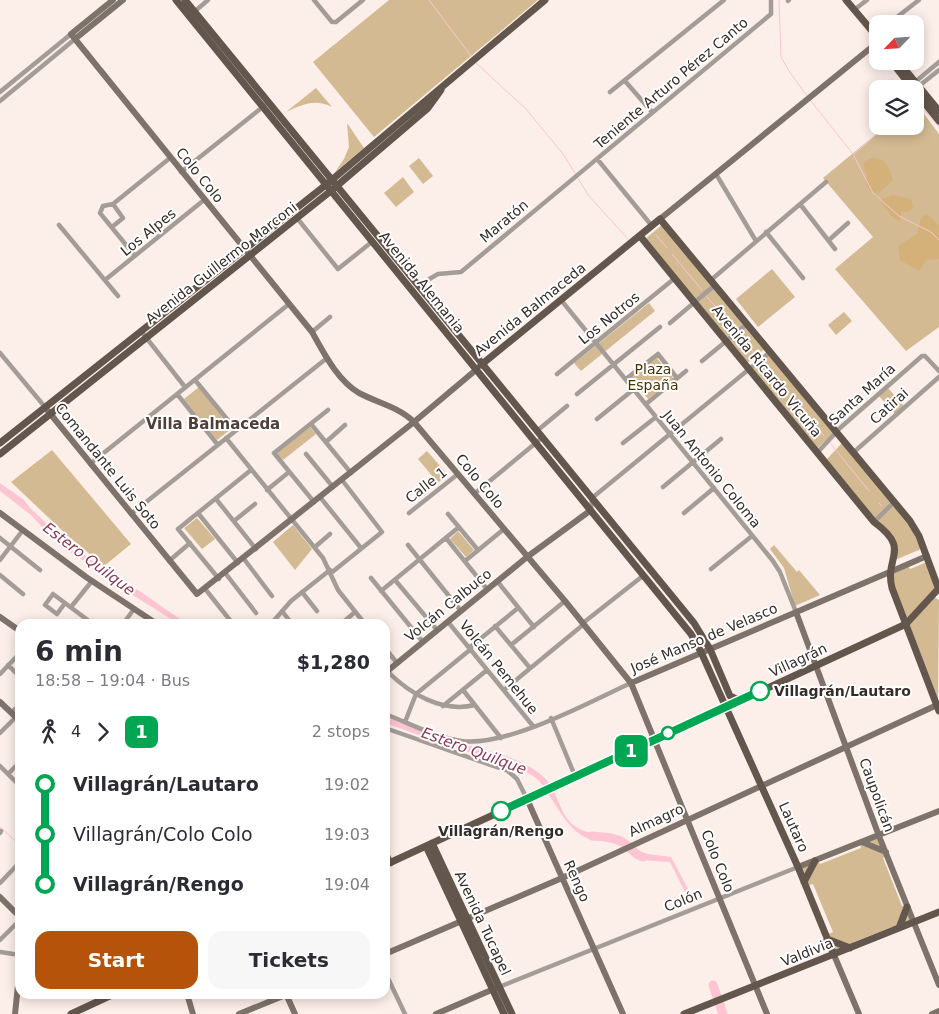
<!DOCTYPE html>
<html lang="en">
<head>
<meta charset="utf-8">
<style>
  :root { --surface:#fff; --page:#f7f7f7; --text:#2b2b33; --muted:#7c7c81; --accent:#b45309 }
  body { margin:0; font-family:"DejaVu Sans",sans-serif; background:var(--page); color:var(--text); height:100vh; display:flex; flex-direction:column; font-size:19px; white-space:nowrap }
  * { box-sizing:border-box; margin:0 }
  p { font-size:16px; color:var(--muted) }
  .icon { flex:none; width:28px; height:28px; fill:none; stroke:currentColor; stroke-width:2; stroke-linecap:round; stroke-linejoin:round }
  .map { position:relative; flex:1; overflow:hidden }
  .drawer { position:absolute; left:15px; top:619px; width:375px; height:380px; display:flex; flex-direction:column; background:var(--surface); border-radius:15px; box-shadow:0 2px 12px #0003 }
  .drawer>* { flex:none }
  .badge { padding:0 10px; border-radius:8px; font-size:18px; line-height:32px }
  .needle { width:32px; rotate:245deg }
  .fabs { position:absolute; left:869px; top:15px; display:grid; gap:10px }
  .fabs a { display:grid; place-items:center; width:55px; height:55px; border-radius:10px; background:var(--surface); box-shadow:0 2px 12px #0003; font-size:25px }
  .map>.badge { position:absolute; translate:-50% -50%; box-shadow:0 0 0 2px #fff }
  .legs { display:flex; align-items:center; gap:8px; height:55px; padding:0 20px; font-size:16px }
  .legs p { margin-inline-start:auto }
  .headline { display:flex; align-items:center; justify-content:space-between; height:85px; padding:0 20px }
  h1 { font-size:28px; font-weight:700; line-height:38px }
  .primary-button { display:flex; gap:10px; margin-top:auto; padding:10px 20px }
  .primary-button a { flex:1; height:58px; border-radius:15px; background:var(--accent); color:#fff; font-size:20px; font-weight:700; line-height:58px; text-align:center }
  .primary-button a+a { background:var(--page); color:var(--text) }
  ul { padding:0 20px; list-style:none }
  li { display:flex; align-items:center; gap:18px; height:50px; font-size:19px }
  li i { display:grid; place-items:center; width:8px; height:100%; margin:0 6px; background:currentColor }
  li i::after { content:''; width:12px; height:12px; margin:-6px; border:4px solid; border-radius:50%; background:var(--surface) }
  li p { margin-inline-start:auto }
  li:first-child i { background:linear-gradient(#0000 50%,currentColor 0) }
  li:last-child i { background:linear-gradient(currentColor 50%,#0000 0) }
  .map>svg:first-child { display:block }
</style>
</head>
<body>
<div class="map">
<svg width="939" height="1014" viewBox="0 0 939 1014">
  <rect width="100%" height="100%" fill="#fceee9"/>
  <!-- green -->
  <path fill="#d3ba92" d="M389 0H538L374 137 313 62Z
    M316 88 332 107C315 98 301 105 286 112Z
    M915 102 939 134V327L906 351 835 269 873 237 823 178 886 126H915Z
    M347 123 364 148 335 172 344 159 349 147Z
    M419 158 433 176 423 184 409 166Z
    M403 177 414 192 396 207 384 193Z
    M663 224 766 348 747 363 644 240Z
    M772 269 795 297 758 327 736 299Z
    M649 303 655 311 581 371 574 363Z
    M844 312 852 321 836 335 828 325Z
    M771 353 835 431 816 450 751 369Z
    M656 357 674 379 648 399 631 378Z
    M199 387 232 428 217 440 184 399Z
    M887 387 905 407 896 415 878 395Z
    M310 427 316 434 283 460 276 453Z
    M843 442 908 521 921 549 895 560 896 549 827 459Z
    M52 450 131 544 104 566 67 535 11 482Z
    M427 451 447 474 438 483 418 459Z
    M197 518 215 539 202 549 184 528Z
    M293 525 312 549 295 570 273 542Z
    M458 531 474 550 466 557 450 539Z
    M774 545 797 572 799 570 820 595 795 606 784 568 770 549Z
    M927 562 937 588 906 622 892 584 893 572 908 565 910 569Z
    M934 597 939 600 938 699 909 623Z
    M879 836 887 856 883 858 902 906 906 905 913 922 893 930 892 927 854 942 855 945 834 954 826 935 833 932 813 884 806 886 799 868 818 860 820 864 861 848 860 844Z"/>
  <!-- forest -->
  <path fill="#d4b179" d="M871 158C886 157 889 167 893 180L878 194 870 191 865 182 867 177 863 163Z
    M893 195 911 199 913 208 909 212H901V219L898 221 891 215 881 202 882 199Z
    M925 215 930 216 939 226V259L926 260 919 271 900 260 898 246 917 234 921 218Z"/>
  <!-- water -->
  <path fill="#fdc4d2" d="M0 483 24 500 30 508 62 538 113 577 141 592 187 624H179L107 579 95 568 59 545 31 515 0 491Z
    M385 716C406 724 428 733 449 740 478 749 514 754 539 773 567 794 552 832 603 834L605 838C572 850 554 795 537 779 526 769 498 762 483 757 451 746 418 735 385 723Z
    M636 850 640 853 671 857 690 893 686 894 670 862 640 860 632 852Z"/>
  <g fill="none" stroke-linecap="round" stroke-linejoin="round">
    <!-- stream -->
    <path stroke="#fdc4d2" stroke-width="1" d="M429 0 471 56
      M779 0 781 57 789 71 807 96
      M476 63 526 109 563 154 575 173
      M811 101 853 154 873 193 899 216 931 232 939 240
      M915 104 920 105 939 127
      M854 154 886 126
      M577 177 589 196 628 239
      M656 235 667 248
      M672 254 702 290
      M707 297 735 329
      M740 336 757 356
      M762 362 781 384
      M785 390 802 409
      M808 417 824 436
      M831 444 869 491
      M879 503 882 506
      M0 827 20 845"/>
    <!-- river -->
    <path stroke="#fdc4d2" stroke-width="9" d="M592 836C603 837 614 837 624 843 631 847 634 855 643 857
      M713 985 723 1014"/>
    <!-- street -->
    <path stroke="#a49c96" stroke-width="4.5" d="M314 0 332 22H336L363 0
      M788 1 789 0
      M854 10 867 0
      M194 12 208 0
      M888 24 919 0
      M625 81 652 112
      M915 82 939 62
      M919 86 939 70
      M0 92 71 34
      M610 92 724 0
      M0 101 75 39
      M598 160 652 226
      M181 172 264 106
      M716 174 756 241
      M113 204 103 206 100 213 135 256
      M800 204 835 249
      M297 218 338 269 373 241
      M59 225 118 296
      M112 227 123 218 113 204 170 158
      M766 232 803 278
      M829 240 848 223
      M105 280 204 200
      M711 280 826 182
      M419 285 438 274 461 272 771 14V0
      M561 300 773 561 780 572 796 612
      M670 323 715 285
      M141 331 185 387
      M312 332 330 317
      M0 353 45 407
      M702 361 747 324
      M557 374 675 278
      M626 379 658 354 677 378
      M195 380 236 430
      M177 394 218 445
      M577 394 660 327
      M646 404 686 371
      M597 419 634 389
      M311 424 351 473
      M538 430 567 406
      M226 438 323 558 338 590 365 624
      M326 442 345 425
      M623 443 656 417
      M854 452 939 377
      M817 453 840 428 922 356H925L939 371
      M306 454 333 487
      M90 464 289 304
      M663 487 721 439
      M267 490 289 472
      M474 494 543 437
      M320 497 361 548
      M216 499 256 549
      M314 502 274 453 328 410
      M591 510 592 498 770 352
      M198 513 238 563
      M409 513 458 474
      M684 513 714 488
      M131 514 327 358
      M448 514 478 550
      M234 521 255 504
      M874 522 894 502
      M0 538 40 570
      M446 538 487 589
      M408 545 461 611
      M315 547 330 534
      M244 559 272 596
      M0 560 23 530
      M169 561 190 543
      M465 561 504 529
      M711 569 752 536
      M331 573 382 532 342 480
      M226 574 256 613
      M0 575 23 594
      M371 578 423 642
      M219 579 178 529 251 470
      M395 580 437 630
      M497 581 534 627
      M206 590 233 624
      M381 591 459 527
      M302 592 317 611
      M65 603 57 614 45 605 53 594 93 624
      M71 607 92 581
      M282 611 292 624
      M448 622 533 726
      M583 623 644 575
      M123 624 134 609
      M271 624 291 601 330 570
      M341 624 355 612
      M495 626 530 668
      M511 645 565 601
      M385 648 397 663
      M469 648 518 608
      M8 665 20 677
      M387 671C410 694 442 713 475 705
      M0 674 20 653
      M463 690 501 738
      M504 690 584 624
      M443 706 487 670
      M11 713 20 704
      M385 714C409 723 435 737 461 741 508 747 587 703 631 683
      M551 718 575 776
      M405 722 416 694 471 649
      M385 728 508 771 517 779 527 799
      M0 733 16 717
      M457 753 462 741
      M0 766 20 786
      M8 774 20 762
      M0 833 1 831
      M0 883 20 862
      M0 940 20 920
      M0 952 20 955
      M385 972 405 1014
      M499 987 798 867"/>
    <!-- secondary -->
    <path stroke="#7e736b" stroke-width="6" d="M113 0 71 34 312 332C324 353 337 380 359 393 378 403 399 407 414 422L565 601 631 683 767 1014
      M75 39 123 0
      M660 219 878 42
      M48 411 197 594 414 422 477 369
      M0 513 86 577 157 624
      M796 612 879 836 939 985
      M0 617 20 631
      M385 673 527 557 591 510
      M631 683 927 556
      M0 702 20 721
      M527 799 623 1014
      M862 842 886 852
      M385 852 391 863
      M798 867 939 811
      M0 897 20 917
      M385 954 562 878 937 705
      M834 955 859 1014
      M187 994 193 1014
      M286 994 295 1014
      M15 1014 20 966
      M239 1014 288 994
      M436 1014 496 988
      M932 1014 939 1011"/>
    <!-- primary -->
    <path stroke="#63564c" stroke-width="7" d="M176 0 691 634 701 652 798 867 834 955
      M185 0 694 623 710 649 730 696 736 699H743
      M846 0 878 38
      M891 61 913 89
      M898 61 939 111
      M915 91 939 121
      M640 236 874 522C912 550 884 556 892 588L939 711
      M481 365 660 219 910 521 919 536 939 590
      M0 443 327 184 545 0
      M0 454 332 190 428 108 441 90
      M432 843 512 1014
      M426 846 504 1014
      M385 865 906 624 939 588
      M804 882 815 861
      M899 928 907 907
      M827 939 850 948
      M71 1014 114 994
      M684 1014 939 912"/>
  </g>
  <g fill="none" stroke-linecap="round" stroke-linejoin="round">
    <!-- line-1 casing -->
    <g stroke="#fff" stroke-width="11">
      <path id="line-1" d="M501 811 760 691"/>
    </g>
    <!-- line-1 -->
    <use href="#line-1" stroke="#00a651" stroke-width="8"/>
  </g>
  <!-- markers -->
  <g fill="#fff" stroke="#00a651" stroke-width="2.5">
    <circle cx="760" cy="691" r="9"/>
    <circle cx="668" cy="733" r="6"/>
    <circle cx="501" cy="811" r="9"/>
  </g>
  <g text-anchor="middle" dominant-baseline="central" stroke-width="4" stroke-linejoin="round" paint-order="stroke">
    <!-- street labels -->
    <g font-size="14" fill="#342c29" stroke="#fff">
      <text transform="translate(671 83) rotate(-40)">Teniente Arturo Pérez Canto</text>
      <text transform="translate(200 175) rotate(51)">Colo Colo</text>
      <text transform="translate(504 221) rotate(-40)">Maratón</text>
      <text transform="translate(148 232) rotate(-39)">Los Alpes</text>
      <text transform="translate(221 263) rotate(-38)">Avenida Guillermo Marconi</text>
      <text transform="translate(422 282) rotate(51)">Avenida Alemania</text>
      <text transform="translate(530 309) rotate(-39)">Avenida Balmaceda</text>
      <text transform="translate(609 318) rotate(-39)">Los Notros</text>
      <text transform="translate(767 371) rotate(51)">Avenida Ricardo Vicuña</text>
      <text transform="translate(862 394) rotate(-42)">Santa María</text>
      <text transform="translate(889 406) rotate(-42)">Catirai</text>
      <text transform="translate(108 466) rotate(51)">Comandante Luis Soto</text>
      <text transform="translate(712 469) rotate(51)">Juan Antonio Coloma</text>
      <text transform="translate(480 481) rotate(50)">Colo Colo</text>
      <text transform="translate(426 485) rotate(-38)">Calle 1</text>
      <text transform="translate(448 605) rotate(-39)">Volcán Calbuco</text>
      <text transform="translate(704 638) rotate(-23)">José Manso de Velasco</text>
      <text transform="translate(798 660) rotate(-25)">Villagrán</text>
      <text transform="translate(499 667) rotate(51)">Volcán Pemehue</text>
      <text transform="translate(877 795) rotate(70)">Caupolicán</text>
      <text transform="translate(656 820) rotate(-25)">Almagro</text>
      <text transform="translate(794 827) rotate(66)">Lautaro</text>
      <text transform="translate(718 861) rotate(68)">Colo Colo</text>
      <text transform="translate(577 881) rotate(66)">Rengo</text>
      <text transform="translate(683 900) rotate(-22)">Colón</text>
      <text transform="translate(483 923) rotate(65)">Avenida Tucapel</text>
      <text transform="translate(807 952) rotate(-22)">Valdivia</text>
    </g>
    <!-- park labels -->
    <g font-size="14" fill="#4a3203" stroke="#fff">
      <text x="653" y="369">Plaza<tspan x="653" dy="16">España</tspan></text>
    </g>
    <!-- stop labels -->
    <g font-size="14" font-weight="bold" fill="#342c29" stroke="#fff" text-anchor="start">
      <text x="774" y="691">Villagrán/Lautaro</text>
      <text x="501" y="831" text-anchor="middle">Villagrán/Rengo</text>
    </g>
    <!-- neighbourhood labels -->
    <g font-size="15" font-weight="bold" fill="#503e38" stroke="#fff">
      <text x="213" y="424">Villa Balmaceda</text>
    </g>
    <!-- water labels -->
    <g font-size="15" font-style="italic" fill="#883852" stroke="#fff">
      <text transform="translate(89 559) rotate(37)">Estero Quilque</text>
      <text transform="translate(474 751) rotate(20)">Estero Quilque</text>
    </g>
  </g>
</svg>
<div class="fabs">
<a><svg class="needle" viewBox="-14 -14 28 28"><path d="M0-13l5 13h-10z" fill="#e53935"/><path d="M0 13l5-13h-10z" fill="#7c7c81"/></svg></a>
<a><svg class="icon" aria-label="layers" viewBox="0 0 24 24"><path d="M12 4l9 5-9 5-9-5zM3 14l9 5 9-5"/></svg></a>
</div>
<b class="badge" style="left:631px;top:751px;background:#00a651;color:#fff">1</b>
<section class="drawer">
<div class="headline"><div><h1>6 min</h1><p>18:58 – 19:04 · Bus</p></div><b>$1,280</b></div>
<div class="legs"><svg class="icon" aria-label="walk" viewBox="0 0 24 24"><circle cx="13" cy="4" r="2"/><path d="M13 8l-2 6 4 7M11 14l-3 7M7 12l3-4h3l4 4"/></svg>4<svg class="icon" aria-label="forward" viewBox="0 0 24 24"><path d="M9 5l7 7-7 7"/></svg><b class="badge" style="background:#00a651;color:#fff">1</b><p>2 stops</p></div>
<ul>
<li><i style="color:#00a651"></i><b>Villagrán/Lautaro</b><p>19:02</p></li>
<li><i style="color:#00a651"></i><span>Villagrán/Colo Colo</span><p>19:03</p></li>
<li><i style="color:#00a651"></i><b>Villagrán/Rengo</b><p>19:04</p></li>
</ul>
<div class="primary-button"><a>Start</a><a>Tickets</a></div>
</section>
</div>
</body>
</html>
